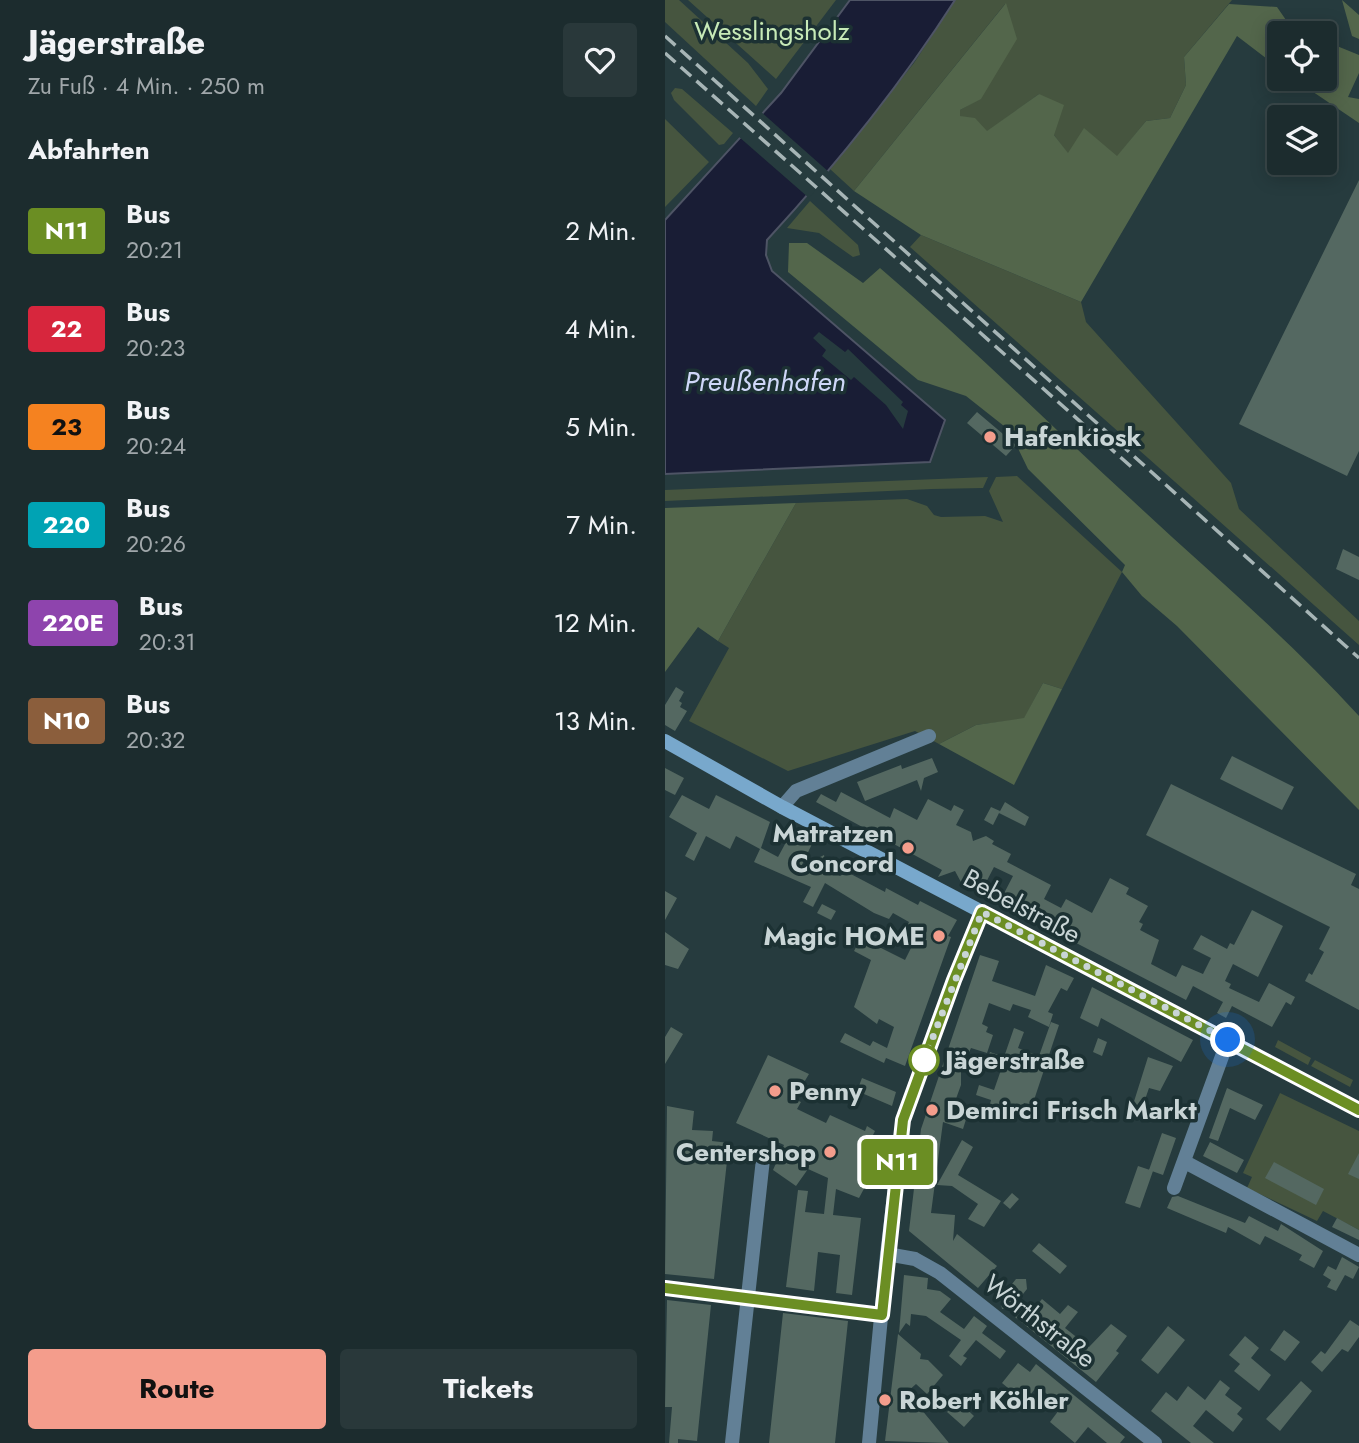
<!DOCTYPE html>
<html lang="de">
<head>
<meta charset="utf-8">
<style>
  :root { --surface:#1c2c2e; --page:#29383a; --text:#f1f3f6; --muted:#a0a7aa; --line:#3a484a; --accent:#f49d8c }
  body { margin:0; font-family:Jost,sans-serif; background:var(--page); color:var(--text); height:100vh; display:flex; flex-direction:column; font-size:26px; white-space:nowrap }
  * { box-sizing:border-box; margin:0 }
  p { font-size:23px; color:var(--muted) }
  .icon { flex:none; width:38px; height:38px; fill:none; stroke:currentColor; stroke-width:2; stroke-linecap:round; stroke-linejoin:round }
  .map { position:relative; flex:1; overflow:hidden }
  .sheet { display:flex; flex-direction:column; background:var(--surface); width:665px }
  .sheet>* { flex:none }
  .badge { padding:0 14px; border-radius:5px; font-size:24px; line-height:46px }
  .controls { position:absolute; left:602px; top:21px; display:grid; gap:14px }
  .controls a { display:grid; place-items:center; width:70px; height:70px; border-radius:7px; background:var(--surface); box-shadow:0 4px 18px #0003,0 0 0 2px var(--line); font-size:35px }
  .you { position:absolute; width:35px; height:35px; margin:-18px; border:5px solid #fff; border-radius:50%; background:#1a73e8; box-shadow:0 0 0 10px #1a73e833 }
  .map>.badge { position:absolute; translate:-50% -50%; box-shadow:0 0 0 4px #fff }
  h2 { padding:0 28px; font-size:26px; line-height:63px }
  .round { display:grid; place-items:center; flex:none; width:74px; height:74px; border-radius:7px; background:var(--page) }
  .headline { display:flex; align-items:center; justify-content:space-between; height:119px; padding:0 28px }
  h1 { font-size:33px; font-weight:700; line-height:52px }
  .primary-button { display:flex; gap:14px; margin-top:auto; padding:14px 28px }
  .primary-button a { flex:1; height:80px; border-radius:7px; background:var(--accent); color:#111; font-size:28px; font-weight:700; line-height:80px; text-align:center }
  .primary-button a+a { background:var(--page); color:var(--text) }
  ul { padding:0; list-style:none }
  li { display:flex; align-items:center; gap:21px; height:98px; padding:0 28px }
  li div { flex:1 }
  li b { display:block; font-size:26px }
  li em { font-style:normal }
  li .badge { min-width:77px; font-weight:700; text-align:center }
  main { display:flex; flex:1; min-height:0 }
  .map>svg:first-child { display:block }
</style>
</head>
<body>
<main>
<section class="sheet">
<div class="headline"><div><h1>Jägerstraße</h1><p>Zu Fuß · 4 Min. · 250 m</p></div><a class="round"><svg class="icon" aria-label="heart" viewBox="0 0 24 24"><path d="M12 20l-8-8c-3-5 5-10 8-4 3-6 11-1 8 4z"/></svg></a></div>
<h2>Abfahrten</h2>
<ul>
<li><span class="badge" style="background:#6b8e23;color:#fff">N11</span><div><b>Bus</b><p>20:21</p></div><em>2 Min.</em></li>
<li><span class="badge" style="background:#d7263d;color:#fff">22</span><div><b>Bus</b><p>20:23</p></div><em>4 Min.</em></li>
<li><span class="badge" style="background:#f58220;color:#111">23</span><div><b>Bus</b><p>20:24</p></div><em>5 Min.</em></li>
<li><span class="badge" style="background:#00a3b4;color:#fff">220</span><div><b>Bus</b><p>20:26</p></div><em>7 Min.</em></li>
<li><span class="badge" style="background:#8e44ad;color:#fff">220E</span><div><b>Bus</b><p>20:31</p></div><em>12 Min.</em></li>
<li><span class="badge" style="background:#8b5e3c;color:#fff">N10</span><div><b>Bus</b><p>20:32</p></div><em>13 Min.</em></li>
</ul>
<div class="primary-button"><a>Route</a><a>Tickets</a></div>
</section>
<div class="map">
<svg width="694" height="1443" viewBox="0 0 694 1443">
  <rect width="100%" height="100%" fill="#263b3e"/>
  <!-- green -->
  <path fill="#46553f" d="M0 0H14L83 63 103 89 91 106 0 22Z
    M23 0H171L111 79Z
    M290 0H567L519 57 521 85 505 118 481 121 452 157 403 154 389 135 374 94 322 132 295 116V110L316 98 340 4 189 191 165 169 249 63Z
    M10 88 17 89 68 133 59 144 54 145 9 100 6 93Z
    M0 119 44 162 0 207Z
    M145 201 193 245 195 255 188 257 154 233 122 228Z
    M256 235 416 302 421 322 566 483 574 509 694 621V645L245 247Z
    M352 476 457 572 397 689 378 683 359 719 311 725 274 744 250 731 123 771 24 721 64 648 53 641 131 503 242 499 262 506 269 515 276 517 320 516 338 522 324 491 331 477Z
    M323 477 318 488 267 489 0 501V490Z
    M613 1040 646 1058 643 1065 610 1047Z
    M650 1060 688 1080 685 1087 646 1066Z
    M615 1093 694 1131V1230L658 1211 652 1221 582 1188 587 1177 578 1173Z"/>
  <!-- forest -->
  <path fill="#53664b" d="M677 0 694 15V39L687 36Z
    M341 3 352 39 316 99 295 110V116L310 118 322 131 374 94 399 105 389 135 403 153 419 128 452 156 481 121 505 118 521 85 519 57 564 4 612 7 630 33H614V68L572 36 416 302 256 235 189 191Z
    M660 44H667L694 55V73L683 97 694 99V123L629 79H660Z
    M124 243H142L198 283 215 268C303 343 383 423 468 501 544 572 624 639 694 716V810L512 626 477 596 457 572 460 565 363 469 344 430 301 396 253 380 123 272Z
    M131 503 53 641 33 627 0 672V508Z
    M378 683 397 689 349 785 274 744 311 725 359 718Z"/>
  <!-- water -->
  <path fill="#191d35" stroke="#4e5465" stroke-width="2" d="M185 0H290C235 86 171 165 102 240L101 255 107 271 280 420 265 462 0 474V220L116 93Z"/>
  <!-- pier -->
  <path fill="#263b3e" d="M95 111 165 173 144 198 73 136Z
    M154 332 180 352 183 349 238 402 236 405 243 411 238 429 221 405 189 377 186 380 157 356 161 350 148 338Z"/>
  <!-- building -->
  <path fill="#546861" d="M694 180V451L682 476 574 424Z
    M312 412 351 445 341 456 302 423Z
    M678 549 694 557V580L671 569Z
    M11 687 19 692 14 701 17 703 15 707 22 711 10 731 0 725V705Z
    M567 756 629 787 617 810 555 779Z
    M267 758 273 772 259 778 256 791 252 780 200 801 192 782 236 765 237 769Z
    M0 768 19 778 10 795 0 790Z
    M506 784 691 874 686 885 694 889V1010L640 981 644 973 647 975 659 952 654 949 665 927 481 835Z
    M176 792 225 818 229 808 252 820 263 799 286 811 289 805 299 810 291 825 306 832 308 841 321 836 329 841 327 844 346 854 342 862 386 885 379 899 396 908 401 899 427 913 445 878 464 888 461 894 483 906 474 922 478 924 475 930 494 940 486 964 511 977 517 965 538 974 546 958 528 949 536 935 562 949 565 943 569 945 587 910 618 926 593 977 568 964 560 981 566 984 564 988 594 1002 604 983 630 997 626 1005 621 1002 607 1027 567 1006 561 1018 552 1013 558 1002 528 986 521 1000 334 903 348 876 329 867 315 894 297 884 290 871 273 877 277 870 151 802 156 794 171 802Z
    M17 795 44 809 51 795 105 822 96 848 113 857 126 833 147 844 136 867 159 855 160 860 166 864 163 870 175 876 182 872 220 892 221 888 253 905 255 901 292 920 283 936 286 937 240 1066 221 1058 219 1063 175 1042 180 1033 205 1046 208 1041 222 1048 229 1027 214 1019 212 1024 189 1007 206 960 189 951 196 938 240 960 254 932 242 926 244 922 228 913 224 919 209 913 160 883 148 907 138 902 146 887 89 862 95 849 71 836 65 849 41 836 29 861 20 856 32 833 4 817Z
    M340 802 364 817 360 826 334 813Z
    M326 807 335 811 328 825 319 820Z
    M0 891 12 898 0 920Z
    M157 904 171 911 166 920 152 913Z
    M0 932 24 949 13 969 0 965Z
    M315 955 334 961 327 981 370 996 381 965 409 978 402 991 396 988 383 1012 388 1014 384 1027 363 1017 366 1010 348 1004 345 1011 324 1003 317 1024 323 1027 321 1032 328 1035 322 1053 306 1048 296 1070V1085L288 1107 303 1113 298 1129 278 1122 266 1213 290 1215 288 1241 292 1234 332 1266 313 1288 244 1231 256 1129Z
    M427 987 528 1040 516 1062 436 1018 433 1027 415 1018Z
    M386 1022 394 1025 367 1106 359 1103 355 1113 325 1104 326 1100 311 1095 314 1085 329 1090 337 1067 322 1062 325 1052 339 1057 349 1028 359 1032 353 1048 374 1056Z
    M6 1027 18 1034 0 1064V1037Z
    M433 1038 442 1042 437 1056 428 1052Z
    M103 1055 144 1074 129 1099 136 1102 132 1109 161 1123 165 1115 200 1131 202 1126 210 1131 203 1145 206 1147 201 1158 205 1159 200 1170 203 1171 198 1181 202 1183 194 1198 171 1189 168 1215 196 1218 187 1295 171 1293 175 1255 153 1252 149 1291 121 1287 133 1190 143 1191 140 1212 159 1214 163 1178 143 1169 131 1186 108 1170 119 1145 71 1123Z
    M483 1057 508 1066 495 1091 484 1088 475 1114 466 1111Z
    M197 1078 231 1092 227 1106 192 1091Z
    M562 1088 598 1105 590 1120 565 1108 553 1141 544 1138Z
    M2 1106 29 1111 27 1130 48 1131 47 1141 64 1143 49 1279 0 1274Z
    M497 1133 511 1138 498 1175 484 1170Z
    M297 1140 308 1147 293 1175 336 1201 319 1227 303 1219 313 1204 287 1186 272 1185Z
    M545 1142 579 1160 572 1173 538 1156Z
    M694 1153V1179L683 1174Z
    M609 1162 659 1189 651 1205 600 1178Z
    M473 1166 488 1171 475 1208 460 1203Z
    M347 1193 354 1199 345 1209 338 1203Z
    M513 1196 580 1223 584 1216 613 1231 616 1224 658 1251 649 1268 634 1260 637 1255 600 1236 595 1245 563 1227 561 1233 502 1208 507 1197Z
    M672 1218 694 1230V1240L667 1227Z
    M374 1243 402 1266 395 1274 367 1251Z
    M677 1257 694 1267 688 1279 680 1275 671 1291 662 1287 666 1280 658 1275 663 1266 671 1270Z
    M239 1275 263 1278 262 1289 275 1291 286 1299 275 1312 299 1329 309 1316 322 1326 317 1333 341 1351 335 1359 311 1340 298 1356 302 1358 296 1366 284 1356 296 1340 261 1316 246 1314 245 1326 241 1323 234 1333Z
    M351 1279H361L362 1289 354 1299 368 1310 377 1299 395 1314 403 1305 413 1312 400 1328 424 1347 446 1324 462 1336 451 1351 454 1353 431 1382 350 1317 356 1308 337 1309 335 1299Z
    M2 1300 46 1305 32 1441 13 1439V1443H4L7 1407H0Z
    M118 1313 183 1321 170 1443H104Z
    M685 1320 694 1326V1337L683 1352 677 1349 657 1372 646 1362 656 1351 660 1354Z
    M503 1326 520 1340 493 1374 476 1360Z
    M619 1330 635 1342 620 1361 605 1350Z
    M233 1334 256 1354 255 1359 263 1360 278 1375 262 1394 251 1384 242 1392 284 1443 220 1441Z
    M580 1336 594 1348 586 1358 606 1375 594 1391 569 1371 575 1364 564 1355Z
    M353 1363 365 1372 371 1364 460 1437 455 1443H442L423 1427 410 1443 385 1422 397 1406 372 1386 360 1402 337 1383Z
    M555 1380 565 1388 560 1395 577 1408 572 1414 578 1419 568 1432 541 1410 528 1426 549 1443H526L486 1411 501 1392 512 1401 523 1386 540 1400Z
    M636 1381 647 1391 615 1431 601 1419Z
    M293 1401 309 1416 299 1427 282 1412Z"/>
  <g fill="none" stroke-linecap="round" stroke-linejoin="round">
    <!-- minor -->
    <path stroke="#628096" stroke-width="14" d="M117 807 131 791 264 736
      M520 1162 694 1255
      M509 1188 563 1040
      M222 1254 250 1259 275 1273 490 1443
      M0 1288 217 1315
      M67 1443 98 1159"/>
    <!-- tertiary -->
    <path stroke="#628096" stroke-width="14" d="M204 1443 222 1254 238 1120 289 980 317 912"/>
    <!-- secondary -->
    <path stroke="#78a8cc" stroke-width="14" d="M0 741 117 807 694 1110"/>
    <!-- rail -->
    <path stroke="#a7b5b6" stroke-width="3.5" stroke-dasharray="14 7" stroke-linecap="butt" d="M0 36 694 658
      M0 53 471 471"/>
  </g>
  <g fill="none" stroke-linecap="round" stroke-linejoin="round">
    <!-- line casing -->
    <g stroke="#fff" stroke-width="16">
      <path id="line" d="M0 1288 217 1315 238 1120 289 980 317 912 694 1110"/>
    </g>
    <!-- line -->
    <use href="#line" stroke="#6b8e23" stroke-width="10"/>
    <!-- walk -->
    <path stroke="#c9d5d6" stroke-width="7" stroke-dasharray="0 12.6" d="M259 1060 317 912 563 1040"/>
  </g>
  <!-- markers -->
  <g fill="#f49d8c" stroke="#1c3133" stroke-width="2.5">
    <circle cx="325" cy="437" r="7"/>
    <circle cx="243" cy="848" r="7"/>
    <circle cx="274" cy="936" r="7"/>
    <circle cx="110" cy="1091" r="7"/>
    <circle cx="267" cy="1110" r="7"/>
    <circle cx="165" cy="1152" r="7"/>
    <circle cx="220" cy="1400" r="7"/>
  </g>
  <circle fill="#fff" stroke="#6b8e23" stroke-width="3.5" cx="259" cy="1060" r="14"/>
  <g text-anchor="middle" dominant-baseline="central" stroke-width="7" stroke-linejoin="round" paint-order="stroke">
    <!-- park labels -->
    <g font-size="26" fill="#c7eab7" stroke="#1c3133">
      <text x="107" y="31">Wesslingsholz</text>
    </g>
    <!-- poi labels -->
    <g font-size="26" font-weight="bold" fill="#c9d5d6" stroke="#1c3133" text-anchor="start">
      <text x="339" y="437">Hafenkiosk</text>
      <text x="229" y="833" text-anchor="end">Matratzen<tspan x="229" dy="30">Concord</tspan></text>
      <text x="260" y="936" text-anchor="end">Magic HOME</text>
      <text x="124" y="1091">Penny</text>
      <text x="281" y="1110">Demirci Frisch Markt</text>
      <text x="151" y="1152" text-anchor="end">Centershop</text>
      <text x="234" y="1400">Robert Köhler</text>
    </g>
    <!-- street labels -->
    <g font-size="26" fill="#c9d5d6" stroke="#1c3133">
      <text transform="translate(357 906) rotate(28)">Bebelstraße</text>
      <text transform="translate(375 1321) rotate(38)">Wörthstraße</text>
    </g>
    <!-- stop labels -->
    <g font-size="26" font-weight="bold" fill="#c9d5d6" stroke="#1c3133" text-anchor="start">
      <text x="280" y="1060">Jägerstraße</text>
    </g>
    <!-- water labels -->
    <g font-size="28" font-style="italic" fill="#cfd7f8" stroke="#1c3133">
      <text x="100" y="381">Preußenhafen</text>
    </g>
  </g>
</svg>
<div class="controls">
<a><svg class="icon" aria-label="locate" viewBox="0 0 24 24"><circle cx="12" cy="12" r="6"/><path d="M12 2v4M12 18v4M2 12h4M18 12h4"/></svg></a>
<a><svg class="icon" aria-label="layers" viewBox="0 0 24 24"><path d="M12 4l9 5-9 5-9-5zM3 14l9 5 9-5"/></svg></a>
</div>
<div class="you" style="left:563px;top:1040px"></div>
<b class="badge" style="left:232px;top:1162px;background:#6b8e23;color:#fff">N11</b>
</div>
</main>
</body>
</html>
